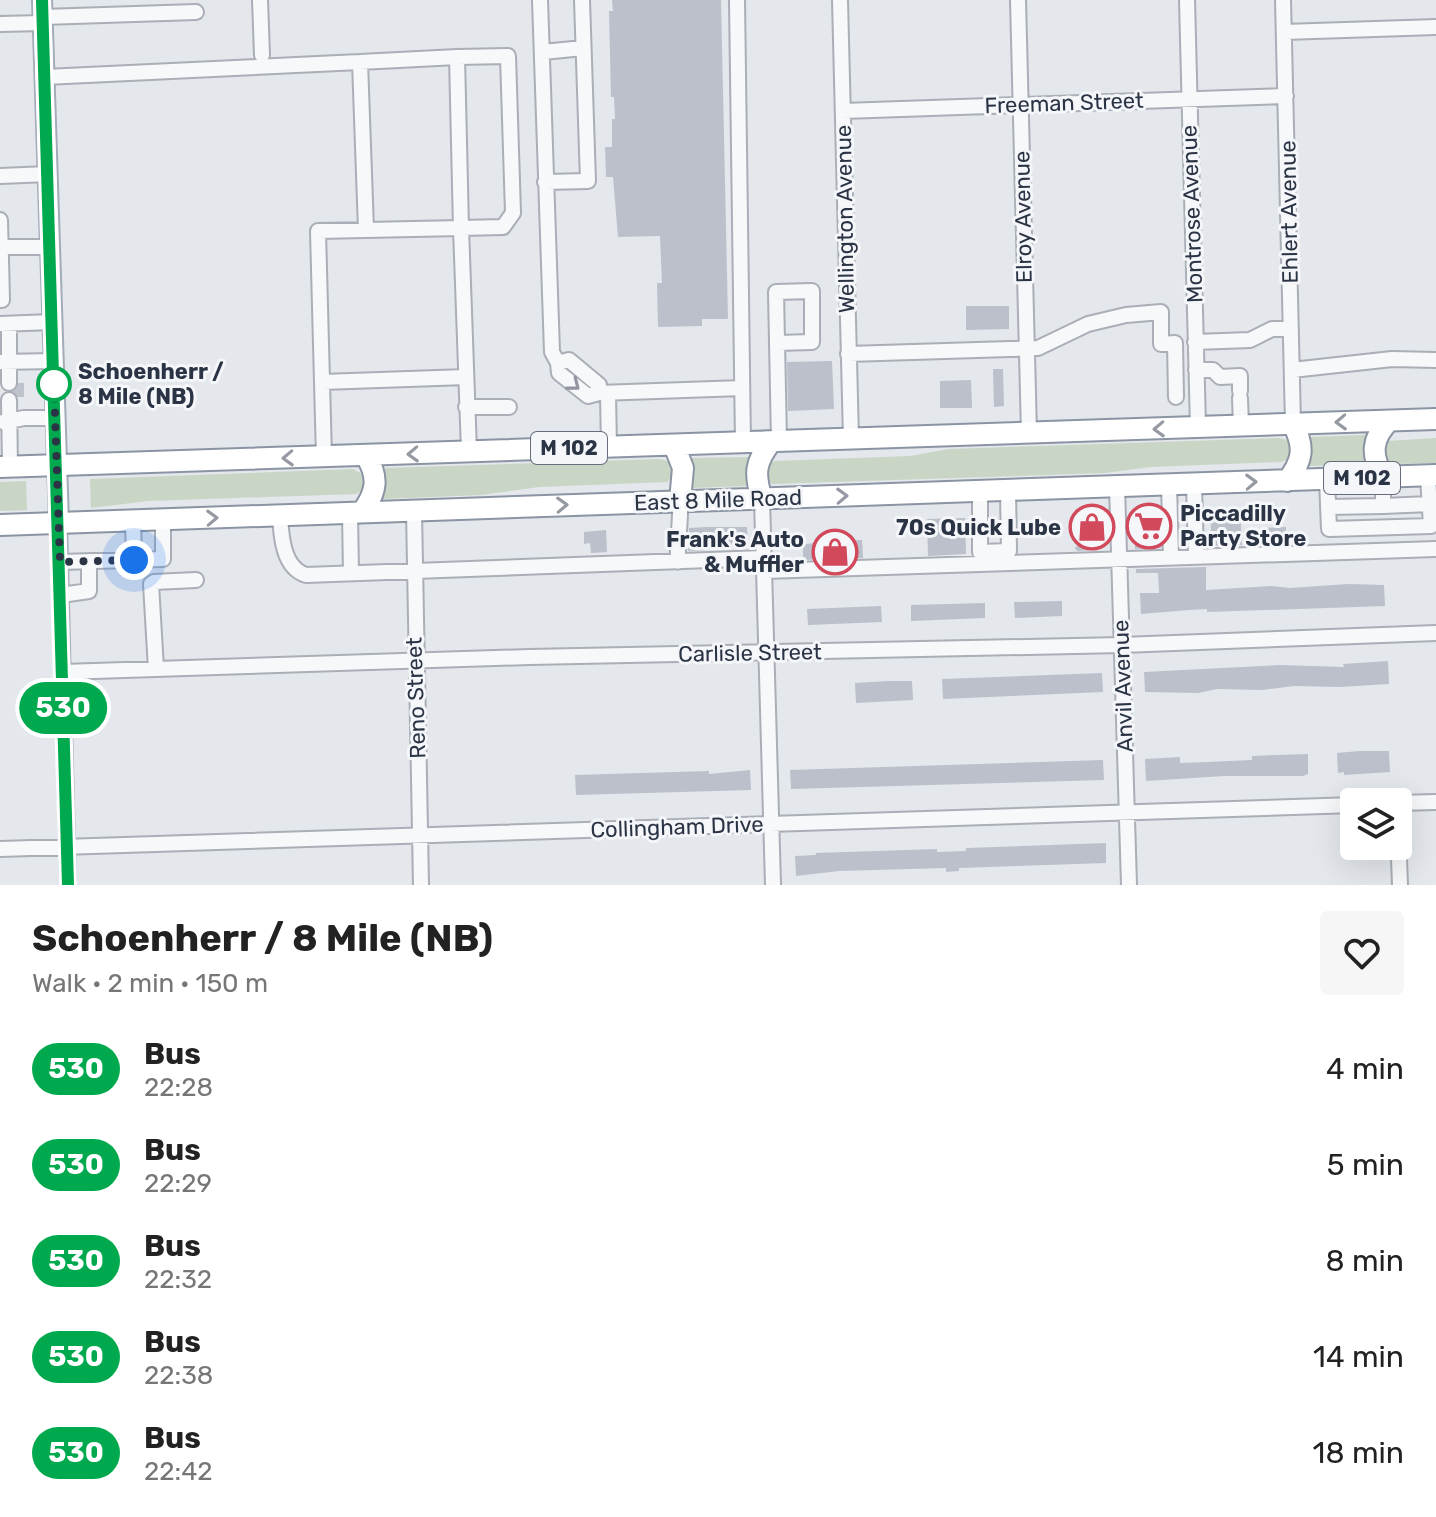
<!DOCTYPE html>
<html lang="en">
<head>
<meta charset="utf-8">
<style>
  :root { --surface:#fff; --page:#f6f6f6; --text:#222; --muted:#767676 }
  body { margin:0; font-family:Rubik,sans-serif; background:var(--page); color:var(--text); height:100vh; display:flex; flex-direction:column; font-size:30px; white-space:nowrap }
  * { box-sizing:border-box; margin:0 }
  p { font-size:26px; color:var(--muted) }
  .icon { flex:none; width:44px; height:44px; fill:none; stroke:currentColor; stroke-width:2; stroke-linecap:round; stroke-linejoin:round }
  .map { position:relative; height:885px; overflow:hidden }
  .drawer { display:flex; flex-direction:column; background:var(--surface); flex:1 }
  .drawer>* { flex:none }
  .badge { padding:0 16px; border-radius:26px; font-size:28px; line-height:52px }
  .tools { position:absolute; left:1340px; top:788px; display:grid; gap:16px }
  .tools a { display:grid; place-items:center; width:72px; height:72px; border-radius:8px; background:var(--surface); box-shadow:0 8px 32px #0002; font-size:40px }
  .you { position:absolute; width:40px; height:40px; margin:-20px; border:6px solid #fff; border-radius:50%; background:#1a73e8; box-shadow:0 0 0 12px #1a73e833 }
  .map>.badge { position:absolute; translate:-50% -50%; box-shadow:0 0 0 4px #fff }
  .round { display:grid; place-items:center; flex:none; width:84px; height:84px; border-radius:8px; background:var(--page) }
  .headline { display:flex; align-items:center; justify-content:space-between; height:136px; padding:0 32px }
  h1 { font-size:38px; font-weight:700; line-height:60px }
  ul { padding:0; list-style:none }
  li { display:flex; align-items:center; gap:24px; height:96px; padding:0 32px }
  li div { flex:1 }
  li b { display:block; font-size:30px }
  li em { font-style:normal }
  li .badge { min-width:88px; font-weight:700; text-align:center }
  .map>svg:first-child { display:block }
</style>
</head>
<body>
<div class="map">
<svg width="1436" height="885" viewBox="0 0 1436 885">
  <rect width="100%" height="100%" fill="#e4e7ec"/>
  <!-- green -->
  <path fill="#c9d6c5" d="M1366 435 1363 450 1364 465 1307 466 1311 451 1309 437Z
    M1279 438 1288 440 1292 445 1290 458 1281 462 1151 467 1105 473 773 484 766 480 768 464 774 461 910 456 949 449Z
    M1436 438V463L1395 464 1384 460 1382 446 1387 441Z
    M749 457 746 472V486L691 488 689 485 693 476 691 458Z
    M659 459 669 461 674 468 673 476 667 482 539 487 481 495 383 499 381 496 385 486V468Z
    M353 469 366 476 364 489 356 494 148 501 91 508 90 479Z
    M26 481 27 510 0 511V482Z"/>
  <!-- building -->
  <path fill="#bbc0ca" d="M612 0H721L728 319H702V326L658 327 657 283H662L660 236 618 237 613 177H606L605 147H612V119H615L614 97H611L609 11H613Z
    M966 306H1009V329L966 330Z
    M832 361 834 409 788 411 787 362Z
    M993 369H1003L1004 406 994 407Z
    M971 380 972 408H940V381Z
    M1240 509 1242 545 1212 546 1210 510Z
    M1160 512 1161 548 1135 549 1134 513Z
    M965 518 966 554 928 556 927 519Z
    M1085 520H1099V534L1091 550 1078 551 1075 549 1085 529Z
    M706 527H747L748 546 706 547V550L688 551 689 528Z
    M1286 527V542L1264 543 1263 528Z
    M606 530 607 552 591 553 590 543 584 544V532Z
    M843 540H862L863 558 803 560V548L806 544Z
    M1206 567V590L1271 586 1290 588 1348 584 1384 585 1385 606 1207 612V609L1189 610 1141 614 1140 593H1159L1158 573H1136V569Z
    M1062 601V616L1015 618 1014 602Z
    M985 603V618L911 621V605Z
    M881 606 882 622 808 625 807 609Z
    M1388 661 1389 684 1339 687 1294 686 1262 690 1217 689 1198 693 1145 692 1144 672 1280 665 1344 667 1343 664Z
    M1102 673 1103 692 943 699 942 679Z
    M889 681H912L913 700 856 703 855 683Z
    M1359 751H1389L1390 772 1344 775V772L1338 773 1337 753Z
    M1308 754V774L1303 776H1224L1146 781 1145 759 1180 757V763L1208 762 1252 760V756Z
    M1103 760 1104 780 791 789 790 770Z
    M750 770 751 790 576 795 575 775 709 771V774Z
    M1106 843V863L959 868V871L946 872V868L839 871 796 876 795 856 816 855V853L937 849V852L966 851V848Z"/>
  <g fill="none" stroke-linecap="round" stroke-linejoin="round">
    <!-- minor-tunnel -->
    <path stroke="#bfc3cb" stroke-width="14" stroke-dasharray="14 7" stroke-linecap="butt" d="M17 383V400"/>
    <!-- minor casing -->
    <g stroke="#a9aeb7" stroke-width="18">
      <path id="minor" d="M260 0 262 55
        M540 0 552 352 558 363 559 373 588 396 599 393 742 388
        M737 0 743 443
        M840 0 851 439
        M1018 0 1029 433
        M1187 0 1198 427
        M1283 0 1293 424
        M43 17 196 12
        M0 24 43 23
        M1284 32 1436 27
        M543 52 583 48
        M508 56 513 213 503 227 461 228 457 57Z
        M45 77 360 62
        M843 111 1286 96
        M0 176 48 174
        M545 182 588 181 582 0
        M0 220 2 300
        M366 230 360 62 457 57
        M0 247H49
        M0 324 52 322
        M9 324V383
        M1195 342 1250 340 1272 329H1291
        M777 343 812 342V291L776 292 779 441
        M848 354 1038 348 1088 324 1126 315 1161 312V344L1175 343 1176 397
        M1 362 53 361
        M558 363 569 360 599 385V393
        M1196 370H1213L1220 377 1240 376V391
        M1292 370 1392 359 1436 360
        M322 382 466 377
        M608 394 609 447
        M1240 398 1241 426
        M9 400 10 467
        M466 407H509
        M3 422 24 418H54
        M324 457 318 231 461 228 469 451
        M1383 477V506L1430 504
        M1327 479 1329 529 1431 526 1428 476
        M1194 484 1196 556
        M1169 485 1171 557
        M1117 486 1129 885
        M980 491V552L1009 551 1008 490
        M762 499 773 885
        M1328 507 1383 506
        M414 511 421 885
        M350 513 351 573
        M280 515C281 536 283 568 306 575L763 558
        M133 520 134 560
        M59 523 68 885
        M60 562 163 559V519
        M678 562C677 540 681 522 680 501
        M764 571 1436 549
        M61 595 89 591V561
        M156 669 151 584 154 582 196 580
        M63 672 529 657 1122 645 1436 633
        M1398 803 1436 802
        M1398 832 1400 885
        M0 849 1354 805"/>
    </g>
    <!-- major casing -->
    <g stroke="#a3abb8" stroke-width="22">
      <path id="major" d="M42 0 59 523"/>
    </g>
    <!-- highway casing -->
    <g stroke="#8b94a3" stroke-width="24">
      <path id="highway" d="M674 445 683 468 680 501
        M0 467 1436 419
        M1383 477C1371 455 1371 439 1389 421
        M1287 481C1303 461 1305 447 1293 424
        M762 499C754 474 755 462 771 442
        M362 512C377 492 379 477 366 456
        M0 525 1436 475"/>
    </g>
    <!-- minor -->
    <use href="#minor" stroke="#f7f8fa" stroke-width="14"/>
    <!-- major -->
    <use href="#major" stroke="#fff" stroke-width="18"/>
    <!-- highway -->
    <use href="#highway" stroke="#fff" stroke-width="20"/>
  </g>
  <!-- one-way arrows -->
  <defs><path id="oneway-chevron" d="M-2-3.5L2.5 0L-2 3.5" fill="none" stroke-width="1.6" stroke-linecap="round" stroke-linejoin="round" transform="scale(2)"/></defs>
  <use stroke="#9196a0" href="#oneway-chevron" transform="translate(574 385) rotate(38)"/>
  <g stroke="#959aa2">
    <use href="#oneway-chevron" transform="translate(1341 422) rotate(178)"/>
    <use href="#oneway-chevron" transform="translate(1159 429) rotate(178)"/>
    <use href="#oneway-chevron" transform="translate(413 454) rotate(178)"/>
    <use href="#oneway-chevron" transform="translate(288 458) rotate(178)"/>
    <use href="#oneway-chevron" transform="translate(1251 482) rotate(-2)"/>
    <use href="#oneway-chevron" transform="translate(842 496) rotate(-2)"/>
    <use href="#oneway-chevron" transform="translate(562 505) rotate(-2)"/>
    <use href="#oneway-chevron" transform="translate(212 518) rotate(-2)"/>
  </g>
  <g fill="none" stroke-linecap="round" stroke-linejoin="round">
    <!-- line casing -->
    <g stroke="#fff" stroke-width="18">
      <path id="line" d="M42 0 68 885"/>
    </g>
    <!-- line -->
    <use href="#line" stroke="#00a94e" stroke-width="12"/>
    <!-- walk -->
    <path stroke="#2b3445" stroke-width="8" stroke-dasharray="0 14.4" d="M54 384 60 562 134 560"/>
  </g>
  <!-- icons -->
  <defs>
    <g id="supermarket-ring" transform="scale(2.3)"><circle r="9.5" fill="#f4f6f9" stroke="#d1495b" stroke-width="1.5"/><path d="M-6-5.5h2.5l.6 2H6L4.5 2H-2.5L-4.4-4H-6ZM-1.5 3.2a1.3 1.3 0 1 0 .1 0ZM3 3.2a1.3 1.3 0 1 0 .1 0Z" fill="#d1495b"/></g>
    <g id="shop-ring" transform="scale(2.3)"><circle r="9.5" fill="#f4f6f9" stroke="#d1495b" stroke-width="1.5"/><path d="M-5-2.5h2.3a2.7 3.5 0 0 1 5.4 0H5L5.5 6h-11ZM-1.5-2.5h3a1.5 2.3 0 0 0-3 0Z" fill="#d1495b"/></g>
  </defs>
  <g fill-rule="evenodd">
    <use href="#supermarket-ring" x="1149" y="526"/>
    <use href="#shop-ring" x="1092" y="527"/>
    <use href="#shop-ring" x="835" y="552"/>
  </g>
  <!-- markers -->
  <circle fill="#fff" stroke="#00a94e" stroke-width="4" cx="54" cy="384" r="16"/>
  <g text-anchor="middle" dominant-baseline="central" stroke-width="6" stroke-linejoin="round" paint-order="stroke">
    <!-- shield labels -->
    <g fill="#f4f6f9" stroke="#676e7b" stroke-width="2">
      <rect x="531" y="432" width="76" height="32" rx="6"/>
      <rect x="1324" y="462" width="76" height="32" rx="6"/>
    </g>
    <g font-size="20" font-weight="bold" fill="#2b3445">
      <text x="569" y="448">M 102</text>
      <text x="1362" y="478">M 102</text>
    </g>
    <!-- street labels -->
    <g font-size="22" fill="#2b3445" stroke="#f4f6f9">
      <text transform="translate(1064 103) rotate(-2)">Freeman Street</text>
      <text transform="translate(1289 212) rotate(-91)">Ehlert Avenue</text>
      <text transform="translate(1192 214) rotate(-92)">Montrose Avenue</text>
      <text transform="translate(1023 217) rotate(-91)">Elroy Avenue</text>
      <text transform="translate(845 219) rotate(-91)">Wellington Avenue</text>
      <text transform="translate(718 500) rotate(-2)">East 8 Mile Road</text>
      <text transform="translate(750 653) rotate(-1)">Carlisle Street</text>
      <text transform="translate(1123 686) rotate(-92)">Anvil Avenue</text>
      <text transform="translate(416 698) rotate(-92)">Reno Street</text>
      <text transform="translate(677 827) rotate(-2)">Collingham Drive</text>
    </g>
    <!-- stop labels -->
    <g font-size="22" font-weight="bold" fill="#2b3445" stroke="#f4f6f9" text-anchor="start">
      <text x="78" y="371">Schoenherr /<tspan x="78" dy="25">8 Mile (NB)</tspan></text>
    </g>
    <!-- poi labels -->
    <g font-size="22" font-weight="bold" fill="#2b3445" stroke="#f4f6f9" text-anchor="end">
      <text x="1180" y="513" text-anchor="start">Piccadilly<tspan x="1180" dy="25">Party Store</tspan></text>
      <text x="1061" y="527">70s Quick Lube</text>
      <text x="804" y="539">Frank's Auto<tspan x="804" dy="25">&amp; Muffler</tspan></text>
    </g>
  </g>
</svg>
<div class="tools">
<a><svg class="icon" aria-label="layers" viewBox="0 0 24 24"><path d="M12 4l9 5-9 5-9-5zM3 14l9 5 9-5"/></svg></a>
</div>
<div class="you" style="left:134px;top:560px"></div>
<b class="badge" style="left:63px;top:708px;background:#00a94e;color:#fff">530</b>
</div>
<section class="drawer">
<div class="headline"><div><h1>Schoenherr / 8 Mile (NB)</h1><p>Walk · 2 min · 150 m</p></div><a class="round"><svg class="icon" aria-label="heart" viewBox="0 0 24 24"><path d="M12 20l-8-8c-3-5 5-10 8-4 3-6 11-1 8 4z"/></svg></a></div>
<ul>
<li><span class="badge" style="background:#00a94e;color:#fff">530</span><div><b>Bus</b><p>22:28</p></div><em>4 min</em></li>
<li><span class="badge" style="background:#00a94e;color:#fff">530</span><div><b>Bus</b><p>22:29</p></div><em>5 min</em></li>
<li><span class="badge" style="background:#00a94e;color:#fff">530</span><div><b>Bus</b><p>22:32</p></div><em>8 min</em></li>
<li><span class="badge" style="background:#00a94e;color:#fff">530</span><div><b>Bus</b><p>22:38</p></div><em>14 min</em></li>
<li><span class="badge" style="background:#00a94e;color:#fff">530</span><div><b>Bus</b><p>22:42</p></div><em>18 min</em></li>
</ul>
</section>
</body>
</html>
